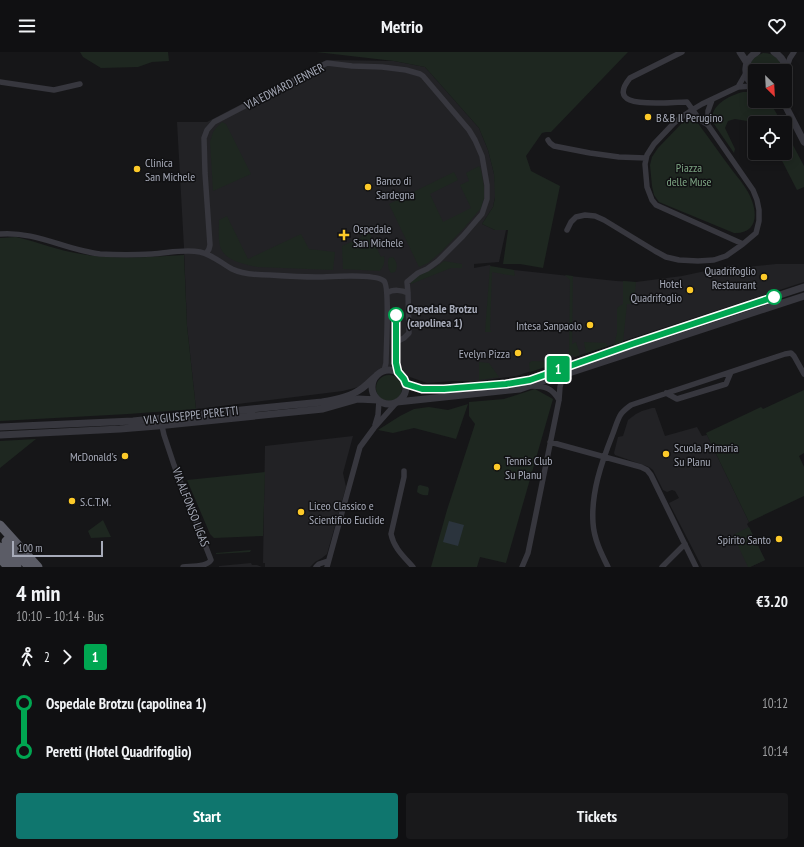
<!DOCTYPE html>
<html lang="en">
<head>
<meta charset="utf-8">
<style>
  :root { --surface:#101012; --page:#19191b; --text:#f1f3f6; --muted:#9c9d9f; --line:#303032; --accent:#0f766e }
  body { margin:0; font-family:"PT Sans Narrow",sans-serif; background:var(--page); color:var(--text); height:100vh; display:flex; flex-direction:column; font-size:15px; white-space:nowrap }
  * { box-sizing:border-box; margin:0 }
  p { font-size:13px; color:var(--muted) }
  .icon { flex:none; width:22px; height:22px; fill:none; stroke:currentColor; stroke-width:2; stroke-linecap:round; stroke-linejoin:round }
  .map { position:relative; height:515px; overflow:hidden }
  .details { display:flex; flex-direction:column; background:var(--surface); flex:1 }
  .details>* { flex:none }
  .badge { padding:0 8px; border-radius:3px; font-size:14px; line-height:26px }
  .needle { width:26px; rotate:156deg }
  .tools { position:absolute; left:748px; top:12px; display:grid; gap:8px }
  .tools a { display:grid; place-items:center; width:44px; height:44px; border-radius:4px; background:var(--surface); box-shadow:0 2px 10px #0003,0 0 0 1px var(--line); font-size:20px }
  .scale { position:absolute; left:12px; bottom:10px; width:91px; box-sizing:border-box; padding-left:4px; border:2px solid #a7abb9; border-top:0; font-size:11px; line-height:14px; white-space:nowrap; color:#a7abb9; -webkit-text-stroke:3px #111113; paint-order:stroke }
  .map>.badge { position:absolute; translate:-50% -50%; box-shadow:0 0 0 2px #fff }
  .legs { display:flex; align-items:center; gap:6px; height:44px; padding:0 16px; font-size:13px }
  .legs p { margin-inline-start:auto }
  .head { display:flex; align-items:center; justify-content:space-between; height:68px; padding:0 16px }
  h1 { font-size:22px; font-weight:600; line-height:30px }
  .cta { display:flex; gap:8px; margin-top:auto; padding:8px 16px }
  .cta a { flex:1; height:46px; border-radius:4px; background:var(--accent); color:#fff; font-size:16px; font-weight:600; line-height:46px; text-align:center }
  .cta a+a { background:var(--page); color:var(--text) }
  ul { padding:0 16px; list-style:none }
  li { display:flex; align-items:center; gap:14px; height:48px; font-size:15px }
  li i { display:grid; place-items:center; width:6px; height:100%; margin:0 5px; background:currentColor }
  li i::after { content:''; width:10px; height:10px; margin:-5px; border:3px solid; border-radius:50%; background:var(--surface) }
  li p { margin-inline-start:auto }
  li:first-child i { background:linear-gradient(#0000 50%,currentColor 0) }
  li:last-child i { background:linear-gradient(currentColor 50%,#0000 0) }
  header { display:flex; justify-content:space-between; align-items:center; height:52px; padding:0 16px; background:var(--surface); font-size:18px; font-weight:600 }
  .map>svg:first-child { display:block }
</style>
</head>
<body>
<header><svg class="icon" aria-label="menu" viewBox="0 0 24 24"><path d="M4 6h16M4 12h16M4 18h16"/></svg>Metrio<svg class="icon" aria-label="heart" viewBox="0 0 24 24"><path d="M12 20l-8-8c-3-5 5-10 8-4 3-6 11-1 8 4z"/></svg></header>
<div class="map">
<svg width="804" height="515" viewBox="0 0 804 515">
  <rect width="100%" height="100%" fill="#161618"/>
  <!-- built -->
  <path fill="#222225" d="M330 8 394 9 425 15 479 76 488 98 494 122 496 141 493 155 482 172 495 178H506L499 210 474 212V216L490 213 491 215 514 218 616 229 636 230 682 224 733 213 737 216 776 212H804V230L516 324 470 330 469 329H453L427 331 393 319 389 318 384 319 379 321 362 334 343 339 196 357 187 274 184 196 177 70H207L324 9Z
    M652 356H655L665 384 697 375 702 384 707 383 749 470 747 472 765 508 750 515H702L669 451 679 446 675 439 672 438 667 440 663 438 653 418 649 415 615 403 614 401 618 385 623 384 628 368 636 362 642 359Z
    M353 384 343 421 346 435 327 502 322 506 315 510 310 515H265V511H263L265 394Z
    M251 511 252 513H257L262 515H219V514Z"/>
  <!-- green -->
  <path fill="#1e2720" d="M80 0H168L169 9 152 10 138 15 101 16 83 5Z
    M316 0H628L551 80H546L542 81 526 104 531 119 560 134 543 216 520 212H503L508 178H495L482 172 493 155 495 146 494 122 488 98 479 76 425 15 394 9Z
    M763 1C775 1 781 8 783 19H755V32C753 29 749 24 749 21 747 11 755 4 763 1Z
    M743 40H748L755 45V49H768L771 52 782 71H759L735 67 728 69 725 76 735 97 734 101 714 72C706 55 730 43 743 40Z
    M694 68 697 70C709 86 720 102 732 118 739 127 748 137 752 149 758 165 755 182 734 181L659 150 654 143 652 134 650 113 652 105 658 96 683 70Z
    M222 70 226 72 251 122 213 139 210 90 213 80 216 76Z
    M785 78 804 114V135L797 138 778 101H785Z
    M479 114 481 118 484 135V146L481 156 465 175 441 200 428 211 419 215 389 152 454 120 458 128 430 142 443 170 471 156 460 133 469 129 466 121Z
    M227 164 248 207 301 182 309 197 335 200 333 218 257 215C244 212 224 209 220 194 218 186 219 176 219 168Z
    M368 178 381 205 384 204C385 210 384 214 380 219L343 217 342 194 362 185 361 182Z
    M16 185C38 190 59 199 81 202 115 208 150 205 184 203L187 274 196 357 128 362 0 369V186Z
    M393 205C397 210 398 215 395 220L391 221C388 218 387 210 389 206Z
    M444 209 462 212V216H451L411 232V228L414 225 435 216Z
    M490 214 514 218 515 224 492 220 490 278 492 280H485Z
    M565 223 573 224 572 292 576 290 580 303 575 305 573 303 569 305 570 228Z
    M623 229 636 230 634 252H627L623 290 614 293 617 281V257L618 255 623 252Z
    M584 290 606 291 608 294 586 301Z
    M532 309 561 310 530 320 529 311Z
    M479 310 489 311 499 325 479 328Z
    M376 336a13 13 0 1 1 26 0a13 13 0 1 1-26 0Z
    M535 337 553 347 506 511 480 505 477 515H431L447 458 475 372 469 364V350L504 347Z
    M804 338V401L799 404 804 415V444L749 470 706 381 761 355 763 357Z
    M468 352 456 387 414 376 393 381 378 378 400 364 414 357 429 355 448 358Z
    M36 387 0 416V389Z
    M265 420 263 484 214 486 210 482 187 428Z
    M420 433 428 435 429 437 428 443C425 444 419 442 417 440L418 434Z
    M103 468 111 485 91 486 88 479Z
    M749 475 765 508 750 515H748L733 483Z
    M251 498 250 500 216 502V501Z"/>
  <!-- water -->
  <path fill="#2b343d" d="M449 469 464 473 458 494 443 490Z"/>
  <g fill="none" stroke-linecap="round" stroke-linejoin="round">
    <!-- minor -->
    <path stroke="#37373e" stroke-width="5.5" d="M786 17 790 6 794 0
      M0 30 54 38 80 32
      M738 35 746 21
      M708 73V59L712 48
      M548 88 550 91 554 94 590 101 619 105 646 106
      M567 178 571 170 576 165 585 163 595 164 604 168 655 199 666 205 679 208 698 209 714 208 726 204 743 192 756 181 759 169V158L757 148 753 138 708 73 700 68 687 50C678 50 670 51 661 51 645 51 608 53 630 26L682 0
      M0 182C35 179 66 198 100 202 117 203 135 203 152 202 168 201 184 197 200 200 213 203 221 211 232 217 242 222 259 223 270 223 285 224 301 225 316 225 328 225 376 221 384 229 390 235 386 299 386 311L384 319
      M743 192 656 153 652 148 647 135 645 112 647 103 654 92 674 71 683 64 692 58 702 52 738 35 753 34
      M206 202 209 197 210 193 205 121 204 86 207 78 214 70 327 11 352 14 382 15 406 18 420 22 423 24 469 78 475 88 482 104 487 133V147L482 162 463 184 438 209 427 217 418 221 407 230 408 241 409 281 404 286 396 290V311L398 320
      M387 241C393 237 402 238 408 241
      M532 334C545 334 552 336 559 348
      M666 341 677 347 726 332 731 320
      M375 373 378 363 379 349
      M162 374 164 383 174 413 211 508C207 515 192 514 183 515
      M550 390 641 415 647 418 651 423 696 515
      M404 419V425L391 482C394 496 403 504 413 515
      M316 515 319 512 328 509
      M327 515 360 395 374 376 397 350
      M522 515 528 501 559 348 560 335 563 323
      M608 515C601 501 594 487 593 471 591 441 601 412 612 384 615 377 617 368 621 362 624 358 627 356 631 353L785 302 791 301 794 304 804 322
      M662 515 685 492"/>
    <!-- tertiary -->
    <path stroke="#37373e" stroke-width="7" d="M740 0 747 11
      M774 0C784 6 787 14 785 24
      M755 35C742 25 743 8 757 0
      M784 49V51L804 90
      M372 335a17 17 0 1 1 34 0a17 17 0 1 1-34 0Z
      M406 332 422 337H444L506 332 530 327 584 308 804 235
      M397 350 520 337 557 324 563 323 804 244
      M0 375 133 369 322 350C335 348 350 345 361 337 366 334 370 329 375 325
      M0 383 120 377 157 374 323 357 358 347 378 348"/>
    <!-- trunk -->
    <path stroke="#5b5c66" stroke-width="9" d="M0 473 38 515
      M6 489 29 515
      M0 495 17 515
      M0 506 8 515"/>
  </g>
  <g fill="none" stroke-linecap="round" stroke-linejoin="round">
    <!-- line-1 casing -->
    <g stroke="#fff" stroke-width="9">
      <path id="line-1" d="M396 263V311L398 320 404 327 406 332 422 337H444L506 332 530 328 632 292 774 245"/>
    </g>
    <!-- line-1 -->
    <use href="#line-1" stroke="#00a651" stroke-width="6"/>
  </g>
  <!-- markers -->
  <g fill="#fdca29" stroke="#111113" stroke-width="1.5">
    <circle cx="648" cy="65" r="4"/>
    <circle cx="137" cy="117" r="4"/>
    <circle cx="368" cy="135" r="4"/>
    <path d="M342 177h4v4h4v4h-4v4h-4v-4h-4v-4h4z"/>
    <circle cx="764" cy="225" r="4"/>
    <circle cx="690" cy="238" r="4"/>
    <circle cx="590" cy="273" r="4"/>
    <circle cx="518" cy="301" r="4"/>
    <circle cx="666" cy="402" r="4"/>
    <circle cx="125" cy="404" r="4"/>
    <circle cx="497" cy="415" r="4"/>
    <circle cx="72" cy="449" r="4"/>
    <circle cx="301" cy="460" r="4"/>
    <circle cx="779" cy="487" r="4"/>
  </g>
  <g fill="#fff" stroke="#00a651" stroke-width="2">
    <circle cx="774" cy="245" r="7"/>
    <circle cx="396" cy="263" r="7"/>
  </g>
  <g text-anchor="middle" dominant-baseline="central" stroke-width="3" stroke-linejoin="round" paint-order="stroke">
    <!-- street labels -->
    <g font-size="12" fill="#a7abb9" stroke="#111113">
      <text transform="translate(284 34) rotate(-27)">VIA EDWARD JENNER</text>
      <text transform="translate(191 363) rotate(-6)">VIA GIUSEPPE PERETTI</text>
      <text transform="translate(191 455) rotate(69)">VIA ALFONSO LIGAS</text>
    </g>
    <!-- poi labels -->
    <g font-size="12" fill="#a7abb9" stroke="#111113" text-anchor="start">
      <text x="656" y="65">B&amp;B Il Perugino</text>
      <text x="145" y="110">Clinica<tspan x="145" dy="14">San Michele</tspan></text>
      <text x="376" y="128">Banco di<tspan x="376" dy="14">Sardegna</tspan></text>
      <text x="353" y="176">Ospedale<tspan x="353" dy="14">San Michele</tspan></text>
      <text x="756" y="218" text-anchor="end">Quadrifoglio<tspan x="756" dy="14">Restaurant</tspan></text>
      <text x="682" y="231" text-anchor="end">Hotel<tspan x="682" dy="14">Quadrifoglio</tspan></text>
      <text x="582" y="273" text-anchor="end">Intesa Sanpaolo</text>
      <text x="510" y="301" text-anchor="end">Evelyn Pizza</text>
      <text x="674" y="395">Scuola Primaria<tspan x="674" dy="14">Su Planu</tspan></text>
      <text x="117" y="404" text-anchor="end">McDonald's</text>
      <text x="505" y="408">Tennis Club<tspan x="505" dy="14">Su Planu</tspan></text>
      <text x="80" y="449">S.C.T.M.</text>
      <text x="309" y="453">Liceo Classico e<tspan x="309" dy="14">Scientifico Euclide</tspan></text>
      <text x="771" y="487" text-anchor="end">Spirito Santo</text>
    </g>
    <!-- park labels -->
    <g font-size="12" fill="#7da583" stroke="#111113">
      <text x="689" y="115">Piazza<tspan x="689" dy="14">delle Muse</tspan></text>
    </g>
    <!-- stop labels -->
    <g font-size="12" font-weight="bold" fill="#a7abb9" stroke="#111113" text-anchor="start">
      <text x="407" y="256">Ospedale Brotzu<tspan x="407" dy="14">(capolinea 1)</tspan></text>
    </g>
  </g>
</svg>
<div class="tools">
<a><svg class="needle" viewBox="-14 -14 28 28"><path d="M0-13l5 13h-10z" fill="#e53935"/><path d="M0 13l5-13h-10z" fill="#9c9d9f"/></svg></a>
<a><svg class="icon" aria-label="locate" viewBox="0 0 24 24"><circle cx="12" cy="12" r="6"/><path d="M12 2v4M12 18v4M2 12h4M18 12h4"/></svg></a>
</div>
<div class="scale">100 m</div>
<b class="badge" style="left:558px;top:317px;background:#00a651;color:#fff">1</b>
</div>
<section class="details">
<div class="head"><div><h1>4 min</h1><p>10:10 – 10:14 · Bus</p></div><b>€3.20</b></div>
<div class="legs"><svg class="icon" aria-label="walk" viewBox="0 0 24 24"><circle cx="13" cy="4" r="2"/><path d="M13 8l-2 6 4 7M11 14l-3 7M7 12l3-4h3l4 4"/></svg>2<svg class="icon" aria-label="forward" viewBox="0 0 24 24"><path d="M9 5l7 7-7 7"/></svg><b class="badge" style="background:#00a651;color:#fff">1</b></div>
<ul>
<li><i style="color:#00a651"></i><b>Ospedale Brotzu (capolinea 1)</b><p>10:12</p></li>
<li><i style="color:#00a651"></i><b>Peretti (Hotel Quadrifoglio)</b><p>10:14</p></li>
</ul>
<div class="cta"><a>Start</a><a>Tickets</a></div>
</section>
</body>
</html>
